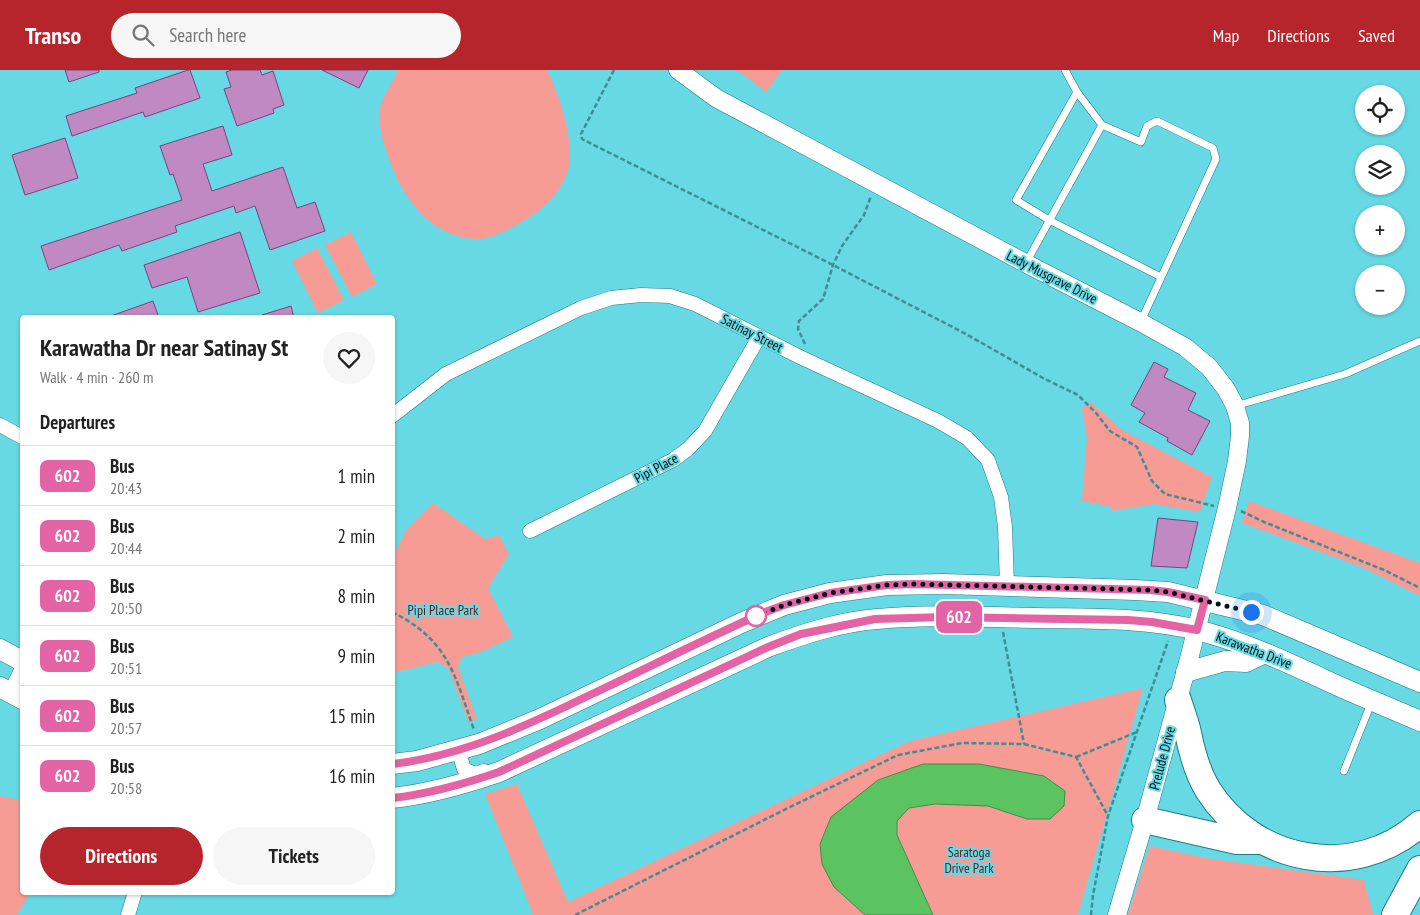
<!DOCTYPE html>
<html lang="en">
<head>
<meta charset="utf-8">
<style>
  :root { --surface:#fff; --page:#f6f6f6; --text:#222; --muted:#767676; --line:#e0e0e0; --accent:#b6252b }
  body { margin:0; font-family:"PT Sans Narrow",sans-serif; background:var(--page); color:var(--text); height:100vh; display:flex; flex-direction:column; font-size:19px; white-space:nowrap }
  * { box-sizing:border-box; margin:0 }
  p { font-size:16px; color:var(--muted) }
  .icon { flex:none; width:28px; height:28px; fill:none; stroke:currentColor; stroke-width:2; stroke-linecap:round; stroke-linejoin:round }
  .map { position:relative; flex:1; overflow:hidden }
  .side { position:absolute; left:20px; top:245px; width:375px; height:580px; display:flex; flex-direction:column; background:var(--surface); border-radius:5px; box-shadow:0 1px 4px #0004 }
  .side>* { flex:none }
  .badge { padding:0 10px; border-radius:8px; font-size:18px; line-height:32px }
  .tools { position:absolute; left:1355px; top:15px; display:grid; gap:10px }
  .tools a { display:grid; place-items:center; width:50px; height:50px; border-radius:50%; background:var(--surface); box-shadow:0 1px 4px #0004; font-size:25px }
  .you { position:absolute; width:25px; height:25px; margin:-12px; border:4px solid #fff; border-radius:50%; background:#1a73e8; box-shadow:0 0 0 8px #1a73e833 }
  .map>.badge { position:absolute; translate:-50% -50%; box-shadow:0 0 0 2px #fff }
  h2 { padding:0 20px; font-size:19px; line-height:45px }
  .round { display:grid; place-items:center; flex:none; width:52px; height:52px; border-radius:26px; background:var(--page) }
  .overview { display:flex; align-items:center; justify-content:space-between; height:85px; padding:0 20px }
  h1 { font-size:24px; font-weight:600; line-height:38px }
  .primary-button { display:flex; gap:10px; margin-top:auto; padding:10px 20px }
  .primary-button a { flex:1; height:58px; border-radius:30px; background:var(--accent); color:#fff; font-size:20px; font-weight:600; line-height:58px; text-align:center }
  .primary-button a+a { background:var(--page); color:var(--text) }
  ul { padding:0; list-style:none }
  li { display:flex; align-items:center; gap:15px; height:60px; padding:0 20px; border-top:1px solid var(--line) }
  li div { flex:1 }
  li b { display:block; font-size:19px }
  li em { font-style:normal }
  li .badge { min-width:55px; font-weight:700; text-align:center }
  header { display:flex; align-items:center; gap:30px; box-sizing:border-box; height:70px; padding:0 25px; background:var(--accent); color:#fff }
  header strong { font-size:24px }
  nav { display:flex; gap:28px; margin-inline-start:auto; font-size:18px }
  .search { width:350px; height:45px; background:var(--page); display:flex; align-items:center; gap:12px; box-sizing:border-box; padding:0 18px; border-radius:28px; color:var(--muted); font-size:19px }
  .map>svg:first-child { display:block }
</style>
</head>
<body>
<header>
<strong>Transo</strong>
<div class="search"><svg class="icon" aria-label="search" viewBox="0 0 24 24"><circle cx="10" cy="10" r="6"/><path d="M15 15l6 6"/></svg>Search here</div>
<nav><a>Map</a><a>Directions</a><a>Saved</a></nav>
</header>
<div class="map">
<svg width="1420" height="845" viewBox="0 0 1420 845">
  <rect width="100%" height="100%" fill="#67d9e5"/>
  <!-- green -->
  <path fill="#f79c95" d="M398 0H547C560 27 570 57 570 87 570 107 555 127 541 139 527 150 495 170 476 169 435 168 406 133 392 97 386 80 376 55 380 38 383 25 393 12 398 0Z
    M735 0H782L766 22 741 3Z
    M351 162 377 214 352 227 325 175Z
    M317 178 344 230 318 243 292 191Z
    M1091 332 1122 360 1212 407 1200 442 1154 434 1112 441V437L1082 431 1087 368 1082 338Z
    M1249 431 1420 493V526L1364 498 1242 453Z
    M433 433 485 469 499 465 509 484 488 518 513 567 481 582 462 587 458 597 477 649 469 653 448 598 437 592 393 603V487L406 460Z
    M1143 618 1078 845H933L897 765V751L908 738 935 734 988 736 1027 749 1065 721 1044 706 979 694H924L855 836 865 845H531L533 844 485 724 517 714 568 832 910 671Z
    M0 726 20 730 22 726V822L30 823 17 845H0Z
    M1150 776 1206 788 1364 810 1373 845H1128Z"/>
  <!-- water -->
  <path fill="#5bc360" stroke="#408d49" d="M923 694H979L1044 706 1065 721 1064 736 1050 749H1027L988 736 935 734 909 738 897 751V765L933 845H865L834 817 822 794 820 774 831 747 878 710Z"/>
  <!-- building -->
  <path fill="#c089c4" stroke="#77447b" d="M65 0H99V2L69 12Z
    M188 0H190L200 28 145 47 143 42 72 66 66 46 137 23 135 18Z
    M232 0H260L262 5 273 1 284 35 273 39 274 43 237 56 224 19 231 17 226 2Z
    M322 0H368L359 18Z
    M223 56 232 85 203 94 212 121 283 97 297 138 315 132 325 161 270 180 255 136 236 143 234 136 175 156 177 162 122 181 119 175 49 200 41 176 182 130 173 104 170 105 160 76Z
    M65 68 78 108 25 125 12 85Z
    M240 162 260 223 198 242 187 207 152 218 144 195Z
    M153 231 159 248H111V246Z
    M291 236 294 248H262V245Z
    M1154 292 1168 299 1164 307 1196 323 1188 340 1210 351 1192 385 1167 371 1168 368 1139 352 1145 343 1131 335Z
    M1158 448 1198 452 1187 498 1151 496Z"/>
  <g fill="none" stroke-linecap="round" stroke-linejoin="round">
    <!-- service casing -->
    <g stroke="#1e7b84" stroke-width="8">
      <path id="service" d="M1065 0 1077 22
        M1026 193 1102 55
        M1141 251 1216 89 1213 78 1157 51 1147 56 1141 72 1102 55 1077 22 1016 130 1049 150 1161 207
        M1235 336 1345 304 1420 271
        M1344 701 1372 631"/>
    </g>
    <!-- minor casing -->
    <g stroke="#1e7b84" stroke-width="15">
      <path id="minor" d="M392 346 446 304 581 238 611 228 641 225 670 226 695 234 800 287 938 351 967 368 988 390 1001 427 1005 457 1007 516
        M0 355 22 367
        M530 461 673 390 688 379 705 361 759 267
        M10 623 22 598
        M469 677 460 686 464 699 475 704 484 701
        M128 845 135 822"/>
    </g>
    <!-- tertiary casing -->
    <g stroke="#1e7b84" stroke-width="19">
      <path id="tertiary" d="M678 0 716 28 1025 193 1140 252 1185 277 1209 297 1226 319 1235 336 1240 353V366L1237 391 1227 438 1189 589 1145 750 1117 845"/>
    </g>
    <!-- secondary casing -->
    <g stroke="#1e7b84" stroke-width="21">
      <path id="secondary" d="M0 579 22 591
        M1186 602 1225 591 1246 592 1265 583
        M0 617 22 629
        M392 694 417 691 479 674 540 649 741 553 784 535 830 523 887 515 944 514 1135 520 1168 522 1263 545 1420 612
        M392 728C430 724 464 714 499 702L768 577C803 564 839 552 877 549 929 544 983 547 1035 548 1089 549 1143 547 1197 560 1241 571 1282 590 1323 609 1355 624 1388 637 1420 651"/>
    </g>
    <!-- motorway casing -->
    <g stroke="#1e7b84" stroke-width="28">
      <path id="motorway" d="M1178 630C1181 641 1186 652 1188 663 1192 683 1197 702 1208 720 1254 793 1354 812 1420 754
        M1145 750 1237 771H1260
        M1395 845 1420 799"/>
    </g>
    <!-- path -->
    <path stroke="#408d95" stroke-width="2.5" stroke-dasharray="5 2.5" stroke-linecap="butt" d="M614 0 581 64 582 69 833 195 966 264 1043 308 1078 325 1096 343 1110 361 1137 377 1152 411 1165 424 1214 436
      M805 274 798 259 799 251 823 229 833 195 842 176 864 145 871 126
      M1241 441 1264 452 1384 500 1420 518
      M392 542C449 570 455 606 474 660
      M1003 562 1024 674
      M1076 687 1137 662
      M575 845 790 737 898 685 962 673 1024 674 1076 687 1108 746
      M1091 845 1093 825 1108 746 1168 571"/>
    <!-- service -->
    <use href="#service" stroke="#fff" stroke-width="7"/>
    <!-- minor -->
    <use href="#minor" stroke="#fff" stroke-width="14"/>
    <!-- tertiary -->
    <use href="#tertiary" stroke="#fff" stroke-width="18"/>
    <!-- secondary -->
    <use href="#secondary" stroke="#fff" stroke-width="20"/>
    <!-- motorway -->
    <use href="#motorway" stroke="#fff" stroke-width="26"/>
  </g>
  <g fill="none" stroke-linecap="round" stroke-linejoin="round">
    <!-- line casing -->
    <g stroke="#fff" stroke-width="11">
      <path id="line" d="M392 694C463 686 528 655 592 624 649 597 705 569 763 543L784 535 830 523 887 515 913 514 1151 520 1168 522 1205 530 1197 560 1152 552 1128 550 946 547 875 549 801 564 768 577 499 702C464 714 430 724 392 728"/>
    </g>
    <!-- line -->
    <use href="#line" stroke="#e463a4" stroke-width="8"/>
    <!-- walk -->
    <path stroke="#001012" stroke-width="5" stroke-dasharray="0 9" d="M756 546 752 548 784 535 830 523 887 515 913 514 1151 520 1168 522 1251 542"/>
  </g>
  <!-- markers -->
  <circle fill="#fff" stroke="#e463a4" stroke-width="2.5" cx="756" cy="546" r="10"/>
  <g text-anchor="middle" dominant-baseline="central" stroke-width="4" stroke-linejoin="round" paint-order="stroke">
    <!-- street labels -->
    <g font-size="14" fill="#001012" stroke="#67d9e5">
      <text transform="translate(1052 207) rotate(27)">Lady Musgrave Drive</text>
      <text transform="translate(752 263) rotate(27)">Satinay Street</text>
      <text transform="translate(656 398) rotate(-28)">Pipi Place</text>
      <text transform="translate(1254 580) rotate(21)">Karawatha Drive</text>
      <text transform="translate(1162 688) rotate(-75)">Prelude Drive</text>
    </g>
    <!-- park labels -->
    <g font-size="14" fill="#6b1618" stroke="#67d9e5">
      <text x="443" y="540">Pipi Place Park</text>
      <text x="969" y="782">Saratoga<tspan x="969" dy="16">Drive Park</tspan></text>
    </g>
  </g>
</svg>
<div class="tools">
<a><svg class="icon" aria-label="locate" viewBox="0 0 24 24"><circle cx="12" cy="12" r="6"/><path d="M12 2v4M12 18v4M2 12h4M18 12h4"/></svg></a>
<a><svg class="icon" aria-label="layers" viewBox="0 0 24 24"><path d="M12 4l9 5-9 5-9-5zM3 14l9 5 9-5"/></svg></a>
<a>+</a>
<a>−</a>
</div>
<div class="you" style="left:1251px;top:542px"></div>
<b class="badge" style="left:959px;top:547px;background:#e463a4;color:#fff">602</b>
<section class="side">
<div class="overview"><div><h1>Karawatha Dr near Satinay St</h1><p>Walk · 4 min · 260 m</p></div><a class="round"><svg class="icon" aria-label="heart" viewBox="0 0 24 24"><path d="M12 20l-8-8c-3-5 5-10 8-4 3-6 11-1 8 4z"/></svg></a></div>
<h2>Departures</h2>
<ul>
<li><span class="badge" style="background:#e463a4;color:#fff">602</span><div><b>Bus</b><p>20:43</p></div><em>1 min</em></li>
<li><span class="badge" style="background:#e463a4;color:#fff">602</span><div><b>Bus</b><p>20:44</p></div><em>2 min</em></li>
<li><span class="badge" style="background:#e463a4;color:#fff">602</span><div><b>Bus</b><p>20:50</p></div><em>8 min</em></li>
<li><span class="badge" style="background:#e463a4;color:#fff">602</span><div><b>Bus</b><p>20:51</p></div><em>9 min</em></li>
<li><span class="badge" style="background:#e463a4;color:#fff">602</span><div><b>Bus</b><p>20:57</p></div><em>15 min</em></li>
<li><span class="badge" style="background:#e463a4;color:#fff">602</span><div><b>Bus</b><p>20:58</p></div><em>16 min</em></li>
</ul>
<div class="primary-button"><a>Directions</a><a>Tickets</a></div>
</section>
</div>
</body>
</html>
